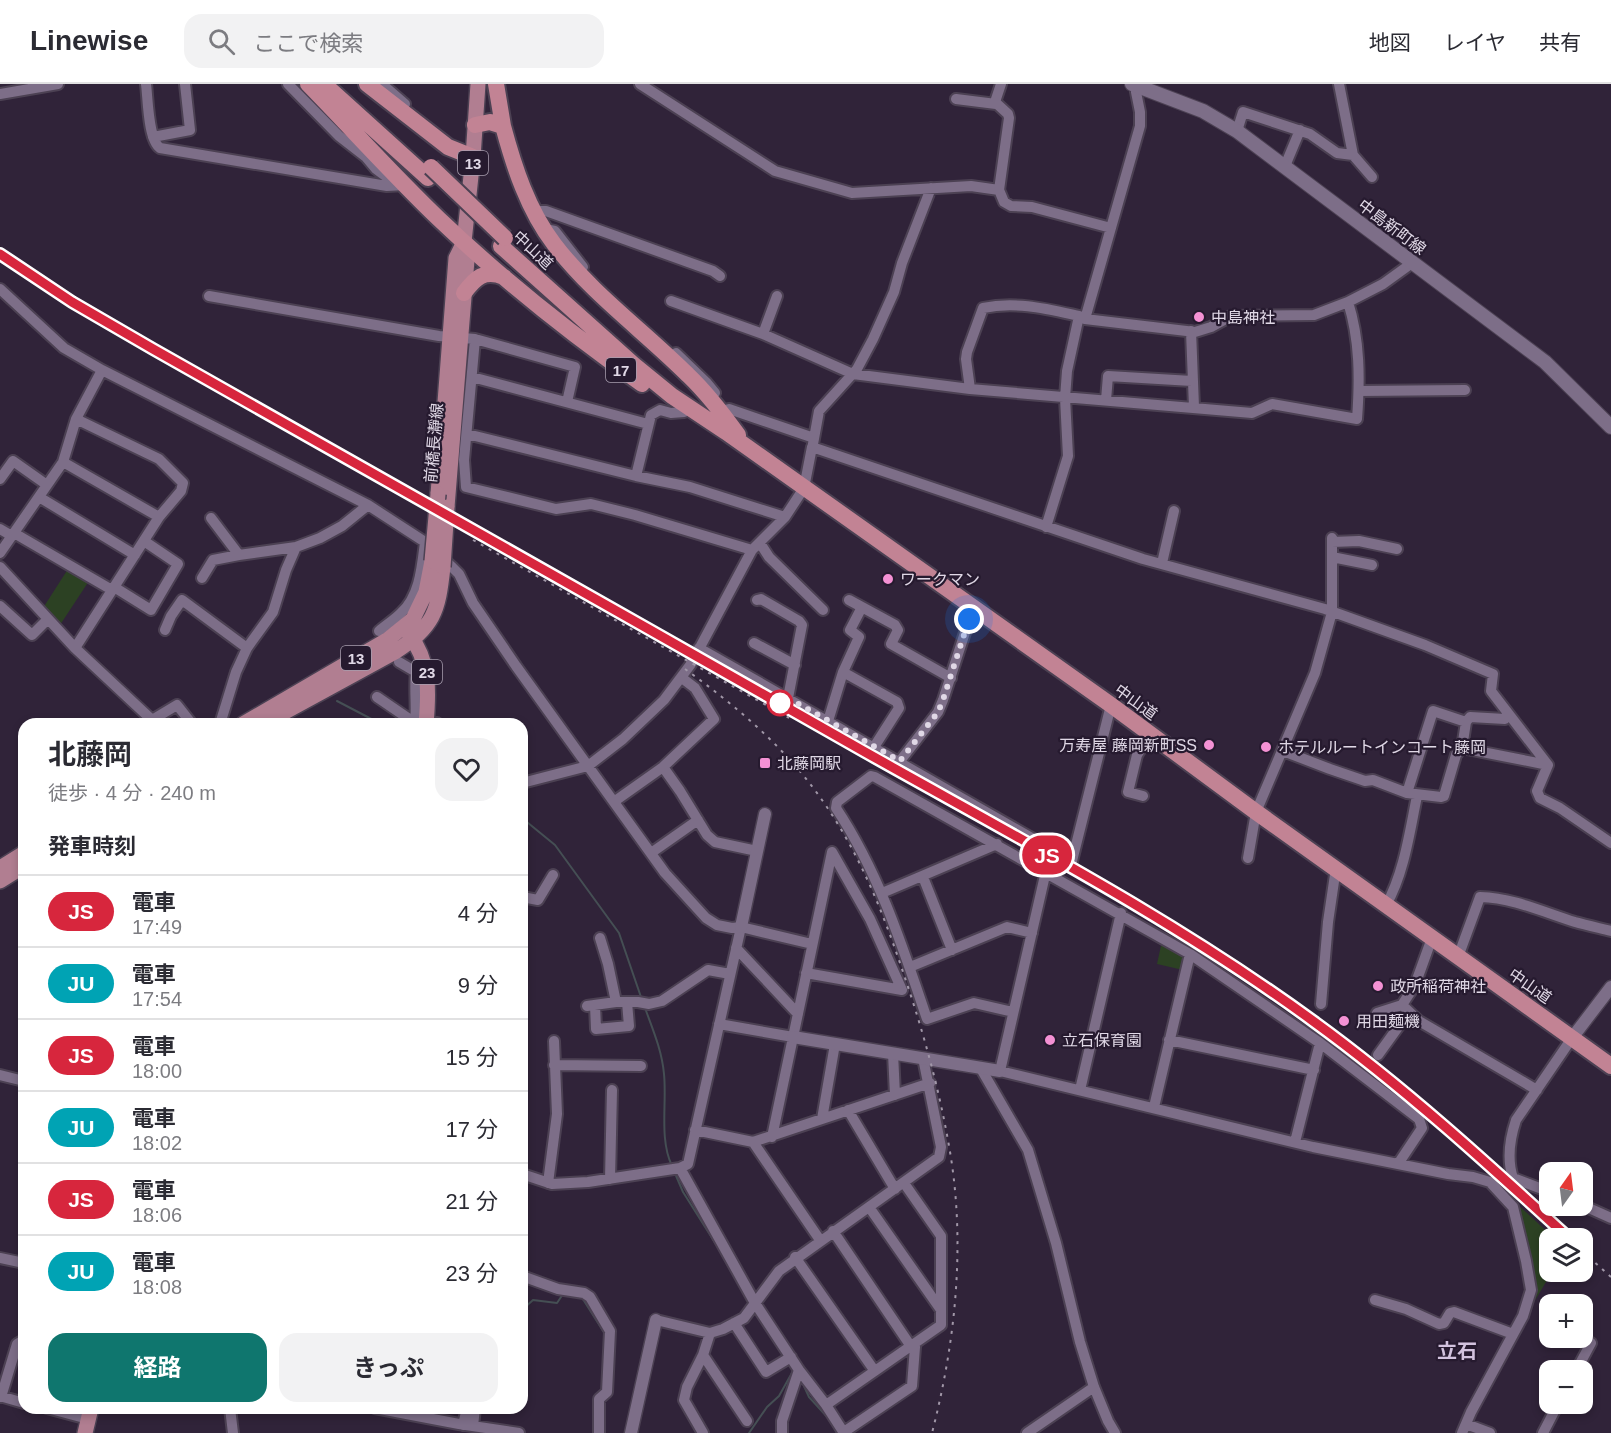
<!DOCTYPE html>
<html lang="ja">
<head>
<meta charset="utf-8">
<style>
  :root { --surface:#fff; --page:#f2f2f3; --text:#2b2b33; --muted:#7c7c81; --line:#e1e1e2; --accent:#0f766e }
  body { margin:0; font-family:Helvetica,"Noto Sans JP",sans-serif; background:var(--page); color:var(--text); height:100vh; display:flex; flex-direction:column; font-size:22px; white-space:nowrap }
  * { box-sizing:border-box; margin:0 }
  p { font-size:20px; color:var(--muted) }
  .icon { flex:none; width:33px; height:33px; fill:none; stroke:currentColor; stroke-width:2; stroke-linecap:round; stroke-linejoin:round }
  .map { position:relative; flex:1; overflow:hidden }
  .panel { position:absolute; left:18px; top:634px; width:510px; height:696px; display:flex; flex-direction:column; background:var(--surface); border-radius:18px; box-shadow:0 3px 9px #0003 }
  .panel>* { flex:none }
  .badge { padding:0 12px; border-radius:20px; font-size:21px; line-height:39px }
  .needle { width:39px; rotate:14deg }
  .fabs { position:absolute; left:1539px; top:1078px; display:grid; gap:12px }
  .fabs a { display:grid; place-items:center; width:54px; height:54px; border-radius:12px; background:var(--surface); box-shadow:0 3px 9px #0003; font-size:30px }
  .you { position:absolute; width:30px; height:30px; margin:-15px; border:4px solid #fff; border-radius:50%; background:#1a73e8; box-shadow:0 0 0 9px #1a73e833 }
  .map>.badge { position:absolute; translate:-50% -50%; box-shadow:0 0 0 3px #fff }
  h2 { padding:0 30px; font-size:22px; line-height:54px }
  .round { display:grid; place-items:center; flex:none; width:63px; height:63px; border-radius:18px; background:var(--page) }
  .head { display:flex; align-items:center; justify-content:space-between; height:102px; padding:0 30px }
  h1 { font-size:28px; font-weight:700; line-height:45px }
  .action { display:flex; gap:12px; margin-top:auto; padding:12px 30px }
  .action a { flex:1; height:69px; border-radius:18px; background:var(--accent); color:#fff; font-size:24px; font-weight:700; line-height:69px; text-align:center }
  .action a+a { background:var(--page); color:var(--text) }
  ul { padding:0; list-style:none }
  li { display:flex; align-items:center; gap:18px; height:72px; padding:0 30px; border-top:2px solid var(--line) }
  li div { flex:1 }
  li b { display:block; font-size:22px }
  li em { font-style:normal }
  li .badge { min-width:66px; font-weight:700; text-align:center }
  header { display:flex; align-items:center; gap:36px; box-sizing:border-box; height:84px; padding:0 30px; background:var(--surface); border-bottom:2px solid var(--line) }
  header strong { font-size:28px }
  nav { display:flex; gap:33px; margin-inline-start:auto; font-size:21px }
  .search { width:420px; height:54px; background:var(--page); display:flex; align-items:center; gap:15px; box-sizing:border-box; padding:0 21px; border-radius:18px; color:var(--muted); font-size:22px }
  .map>svg:first-child { display:block }
</style>
</head>
<body>
<header>
<strong>Linewise</strong>
<div class="search"><svg class="icon" aria-label="search" viewBox="0 0 24 24"><circle cx="10" cy="10" r="6"/><path d="M15 15l6 6"/></svg>ここで検索</div>
<nav><a>地図</a><a>レイヤ</a><a>共有</a></nav>
</header>
<div class="map">
<svg width="1611" height="1349" viewBox="0 0 1611 1349">
  <rect width="100%" height="100%" fill="#302339"/>
  <!-- green -->
  <path fill="#2c4123" d="M68 485 89 497 60 541 43 524Z
    M1162 857C1177 866 1187 867 1183 886L1157 880Z
    M1515 1118 1555 1155H1550V1188H1552L1531 1223Z"/>
  <g fill="none" stroke-linecap="round" stroke-linejoin="round">
    <!-- stream -->
    <path stroke="#454f54" stroke-width="2" d="M337 617 381 640
      M522 734 555 761 619 849 642 916
      M645 924C653 946 662 967 664 990 667 1019 659 1055 672 1082
      M674 1087 683 1108 719 1165
      M581 1212 605 1250
      M522 1226 533 1216 557 1219 563 1210
      M803 1300 809 1313 830 1336
      M834 1343 837 1349
      M749 1349 767 1323 779 1312 793 1287"/>
    <!-- minor casing -->
    <g stroke="#4c4153" stroke-width="14">
      <path id="minor" d="M146 0C148 15 148 56 160 64L387 102 405 101
        M288 0 339 52 366 73 376 85 392 97
        M382 0 405 20
        M640 0 775 87 852 109 971 102 999 106
        M1001 0 995 18 1008 30 1009 34 999 106 1004 118 1011 122 1032 123 1111 144
        M1339 0 1353 71 1372 93
        M0 10 58 0
        M956 15 996 20
        M1237 47 1243 28 1310 50 1337 69 1353 71
        M153 53 190 46 185 0
        M1285 82 1300 46
        M534 127H546L713 187 720 192
        M545 145 555 147 583 183
        M0 205 64 264 102 286 368 421 425 458 453 484 459 490 473 519 516 582 665 789 706 834 717 841 732 844 741 843 812 860
        M209 212 439 252 475 255 575 283 567 318
        M671 217 763 250 853 290 970 305 1252 329 1272 320 1357 335C1360 295 1360 256 1348 218
        M1085 235 1195 248 1211 243 1231 232 1314 231 1348 218 1383 200 1412 179
        M1191 247 1194 323
        M763 250 777 212
        M475 255 464 376 466 403 556 425 591 420 635 431 752 466
        M676 269 706 298 715 309
        M472 293 648 340
        M970 305 966 275 967 268 983 224C1016 217 1047 225 1079 232
        M1359 307 1465 306
        M1106 316 1108 292 1192 297
        M720 323 721 327 729 325 814 354
        M467 350 636 392 690 403 785 433
        M813 360 819 327 857 285 873 255 894 208 902 179 931 104
        M63 378 159 433
        M636 392 651 331 660 326 671 329 684 328
        M0 395 13 377 47 401
        M39 413 135 471
        M211 434 239 471 296 463
        M1046 443 1068 372 1065 314 1067 287 1079 232 1085 235 1140 42V28L1136 8 1138 2
        M0 445 12 452
        M14 449 112 506
        M1332 458 1359 457 1397 465
        M760 459 769 473 823 526
        M0 469 63 378 76 335 102 286
        M1332 473 1372 481
        M1162 479 1174 427
        M0 483 75 564 152 636 177 621 192 640
        M202 494 213 476 239 471
        M114 503 151 526 178 480 144 457
        M757 516 761 515 799 537 802 541 788 614
        M849 516 895 541 898 546 891 560 951 594
        M0 522 32 551 48 535
        M862 523 850 546 859 553 843 588 897 618 899 624 874 663
        M165 546 171 532 182 516 247 564
        M379 547C386 541 394 536 401 529 420 512 422 482 425 458
        M754 559 795 581
        M75 564 159 433 181 407 183 399 159 375 76 335
        M699 564 1072 777 1111 621
        M399 578 416 588C414 606 417 623 415 640
        M377 613 415 639
        M828 637 843 588
        M1466 638 1470 633 1505 635 1508 630
        M220 640 236 588 247 564 273 528 286 486 296 463 320 454 342 442 368 421
        M437 640V639
        M1462 664 1548 681
        M1283 667 1330 685 1365 697 1373 696 1407 709 1441 713 1444 712 1456 671 1462 664 1466 638 1433 627 1407 709
        M900 677 938 628 943 616 973 524
        M663 683 680 707 707 751 715 758 757 767
        M522 699 588 682 623 655 664 616 691 580 752 466 785 433 804 404 812 363 1143 475 1325 525 1425 561 1493 590 1491 607 1548 681 1537 707 1540 714 1560 724 1611 759
        M1143 712 1128 708 1137 671 1150 650
        M615 717 663 683 714 635 695 604 682 594
        M832 768 870 835 902 906
        M651 769 698 736
        M1248 774 1256 728 1315 589 1332 528V454
        M1046 787 1000 987 1313 1063 1448 1090 1473 1093 1490 1098 1513 1123 1526 1177 1531 1206 1523 1232 1471 1328 1462 1349
        M923 793 952 866
        M882 809 997 760
        M522 813 538 816 553 791
        M1386 821C1404 790 1410 746 1417 712
        M600 854 608 880 616 918
        M736 864 798 930
        M1458 873 1480 813C1514 814 1543 828 1575 838 1586 841 1599 844 1611 847
        M910 883 1007 843 1032 849
        M806 889 902 906
        M1321 920 1328 838 1336 784
        M595 921 596 945 629 942 627 918
        M1402 921 1419 937 1537 1006
        M587 922 616 918H638L649 920 662 917 708 886 730 890
        M1013 928 974 919 927 935C902 861 879 789 836 724L837 718 871 692 875 693 1190 870 1320 959 1419 1035 1422 1044 1398 1080
        M1377 929 1402 921 1415 901 1432 854
        M719 940 793 953
        M1169 956 1314 986
        M893 969 895 1011
        M1378 971 1409 928
        M554 981 641 982
        M980 983 1028 1066 1056 1159 1080 1258 1094 1303 1108 1337 1115 1349
        M0 991 24 997
        M1080 1006 1121 829
        M1154 1023 1190 870
        M848 1026 895 1105
        M822 1035 835 960
        M695 1046 753 1058 930 999
        M772 1053 832 768
        M753 1058 820 1156
        M1295 1058 1320 959
        M680 1084 755 1219 799 1286 826 1321 844 1349
        M522 1090 552 1100 588 1098 680 1084 688 1080 741 843
        M1513 1094C1507 1076 1510 1054 1516 1036L1572 954
        M1513 1094 1550 1108
        M610 1095 612 1006
        M548 1099 557 1030 554 957
        M1582 1121 1611 1134
        M869 1123 941 1226
        M833 1147 910 1261 915 1263 912 1302 844 1348
        M795 1173 874 1286
        M0 1174 24 1179
        M522 1192 558 1205 584 1209 590 1213 610 1247 607 1308 599 1315V1349
        M1375 1216 1406 1225 1439 1240 1444 1239 1450 1229 1454 1228 1513 1250
        M656 1236 710 1249
        M734 1239 766 1288 791 1273
        M1576 1287 1591 1259
        M0 1312 24 1319
        M1 1313 17 1260 22 1257 24 1259
        M826 1321 941 1241V1152L904 1099
        M47 1324 88 1335
        M230 1324 233 1349
        M375 1324 459 1340 519 1349
        M747 1337 703 1271 710 1249 723 1245 744 1234 779 1187 939 1073 941 1063 923 974
        M1466 1340 1490 1349
        M463 1341 467 1324
        M473 1342 475 1324
        M703 1349 684 1316 687 1303 703 1271
        M782 1349V1337L799 1286
        M1027 1349 1094 1303
        M1543 1349 1558 1320"/>
    </g>
    <!-- tertiary casing -->
    <g stroke="#4c4153" stroke-width="15">
      <path id="tertiary" d="M741 843 765 730
        M793 953 1000 987
        M1572 954 1611 903
        M631 1349 656 1236"/>
    </g>
    <!-- secondary casing -->
    <g stroke="#4c4153" stroke-width="16">
      <path id="secondary" d="M1132 0 1203 27 1237 47 1545 278 1611 343"/>
    </g>
    <!-- primary casing -->
    <g stroke="#4c4153" stroke-width="18">
      <path id="primary" d="M438 410 456 174 464 158
        M447 423 467 176 464 158 473 73 478 0
        M409 550C430 577 429 607 426 640
        M243 640 387 556 413 535 426 508 432 477
        M263 640 395 568C434 542 438 529 443 483
        M0 784 24 769
        M0 797 24 782
        M85 1349 91 1324"/>
    </g>
    <!-- trunk casing -->
    <g stroke="#4c4153" stroke-width="20">
      <path id="trunk" d="M308 0C352 45 394 92 439 135 502 195 571 250 642 300
        M324 0 428 94
        M367 0 448 63 473 73
        M496 0 503 42
        M475 41 490 38 503 42C514 83 528 126 554 160 592 210 644 247 688 291 707 309 723 330 738 351
        M501 162 634 281 672 312 726 348 1111 621 1256 728 1611 982
        M464 209C475 194 484 185 504 193"/>
    </g>
    <!-- minor -->
    <use href="#minor" stroke="#7d6e88" stroke-width="10"/>
    <!-- tertiary -->
    <use href="#tertiary" stroke="#7d6e88" stroke-width="12"/>
    <!-- secondary -->
    <use href="#secondary" stroke="#7d6e88" stroke-width="14"/>
    <!-- primary -->
    <use href="#primary" stroke="#b17e91" stroke-width="15"/>
    <!-- trunk -->
    <use href="#trunk" stroke="#c28394" stroke-width="16"/>
    <!-- rail -->
    <path stroke="#a197a8" stroke-width="2" stroke-dasharray="3 6" stroke-linecap="butt" d="M0 170 72 218 153 265 696 571 1102 803 1207 865 1310 935 1409 1011 1457 1052 1570 1155
      M473 456 789 634
      M685 585C736 622 785 663 822 716 860 770 883 828 904 891 923 947 939 1004 949 1062 966 1157 956 1256 932 1349
      M1582 1167 1611 1193"/>
    <!-- primary-bridge casing -->
    <g stroke="#4c4153" stroke-width="18" stroke-linecap="butt">
      <path id="primary-bridge" d="M432 477 438 410
        M443 483 447 423"/>
    </g>
    <!-- trunk-bridge casing -->
    <g stroke="#4c4153" stroke-width="20" stroke-linecap="butt">
      <path id="trunk-bridge" d="M431 83 505 154"/>
    </g>
    <!-- primary-bridge -->
    <use href="#primary-bridge" stroke="#b17e91" stroke-width="15"/>
    <!-- trunk-bridge -->
    <use href="#trunk-bridge" stroke="#c28394" stroke-width="16"/>
  </g>
  <g fill="none" stroke-linecap="round" stroke-linejoin="round">
    <!-- line casing -->
    <g stroke="#fff" stroke-width="14">
      <path id="line" d="M0 170 72 218 153 265C390 399 628 533 865 668 1016 753 1172 834 1313 937 1404 1003 1487 1079 1570 1155"/>
    </g>
    <!-- line -->
    <use href="#line" stroke="#d7263d" stroke-width="9"/>
    <!-- walk -->
    <path stroke="#e0d8e6" stroke-width="6" stroke-dasharray="0 10.8" d="M780 619 788 614 900 677 938 628 943 616 969 535"/>
  </g>
  <!-- markers -->
  <g fill="#f491d4" stroke="#261a2f" stroke-width="2">
    <circle cx="1199" cy="233" r="6"/>
    <circle cx="888" cy="495" r="6"/>
    <circle cx="1209" cy="661" r="6"/>
    <circle cx="1266" cy="663" r="6"/>
    <rect x="759" y="673" width="12" height="12" rx="3"/>
    <circle cx="1378" cy="902" r="6"/>
    <circle cx="1344" cy="937" r="6"/>
    <circle cx="1050" cy="956" r="6"/>
  </g>
  <circle fill="#fff" stroke="#d7263d" stroke-width="3" cx="780" cy="619" r="12"/>
  <g text-anchor="middle" dominant-baseline="central" stroke-width="4.5" stroke-linejoin="round" paint-order="stroke">
    <!-- shield labels -->
    <g fill="#261a2f" stroke="#a89faf" stroke-width="1.5">
      <rect x="458" y="67" width="30" height="24" rx="4.5"/>
      <rect x="606" y="274" width="30" height="24" rx="4.5"/>
      <rect x="341" y="562" width="30" height="24" rx="4.5"/>
      <rect x="412" y="576" width="30" height="24" rx="4.5"/>
    </g>
    <g font-size="15" font-weight="bold" fill="#e0d8e6">
      <text x="473" y="79">13</text>
      <text x="621" y="286">17</text>
      <text x="356" y="574">13</text>
      <text x="427" y="588">23</text>
    </g>
    <!-- street labels -->
    <g font-size="16" fill="#e0d8e6" stroke="#261a2f">
      <text transform="translate(1392 143) rotate(37)">中島新町線</text>
      <text transform="translate(533 166) rotate(43)">中山道</text>
      <text transform="translate(434 359) rotate(-85)">前橋長瀞線</text>
      <text transform="translate(1136 618) rotate(36)">中山道</text>
      <text transform="translate(1530 902) rotate(35)">中山道</text>
    </g>
    <!-- poi labels -->
    <g font-size="16" fill="#e0d8e6" stroke="#261a2f" text-anchor="start">
      <text x="1211" y="233">中島神社</text>
      <text x="900" y="495">ワークマン</text>
      <text x="1197" y="661" text-anchor="end">万寿屋 藤岡新町SS</text>
      <text x="1278" y="663">ホテルルートインコート藤岡</text>
      <text x="777" y="679">北藤岡駅</text>
      <text x="1390" y="902">政所稲荷神社</text>
      <text x="1356" y="937">用田麺機</text>
      <text x="1062" y="956">立石保育園</text>
    </g>
    <!-- quarter labels -->
    <g font-size="20" font-weight="bold" fill="#d2c2de" stroke="#261a2f">
      <text x="1457" y="1267">立石</text>
    </g>
  </g>
</svg>
<div class="fabs">
<a><svg class="needle" viewBox="-14 -14 28 28"><path d="M0-13l5 13h-10z" fill="#e53935"/><path d="M0 13l5-13h-10z" fill="#7c7c81"/></svg></a>
<a><svg class="icon" aria-label="layers" viewBox="0 0 24 24"><path d="M12 4l9 5-9 5-9-5zM3 14l9 5 9-5"/></svg></a>
<a>+</a>
<a>−</a>
</div>
<div class="you" style="left:969px;top:535px"></div>
<b class="badge" style="left:1047px;top:771px;background:#d7263d;color:#fff">JS</b>
<section class="panel">
<div class="head"><div><h1>北藤岡</h1><p>徒歩 · 4 分 · 240 m</p></div><a class="round"><svg class="icon" aria-label="heart" viewBox="0 0 24 24"><path d="M12 20l-8-8c-3-5 5-10 8-4 3-6 11-1 8 4z"/></svg></a></div>
<h2>発車時刻</h2>
<ul>
<li><span class="badge" style="background:#d7263d;color:#fff">JS</span><div><b>電車</b><p>17:49</p></div><em>4 分</em></li>
<li><span class="badge" style="background:#00a3b4;color:#fff">JU</span><div><b>電車</b><p>17:54</p></div><em>9 分</em></li>
<li><span class="badge" style="background:#d7263d;color:#fff">JS</span><div><b>電車</b><p>18:00</p></div><em>15 分</em></li>
<li><span class="badge" style="background:#00a3b4;color:#fff">JU</span><div><b>電車</b><p>18:02</p></div><em>17 分</em></li>
<li><span class="badge" style="background:#d7263d;color:#fff">JS</span><div><b>電車</b><p>18:06</p></div><em>21 分</em></li>
<li><span class="badge" style="background:#00a3b4;color:#fff">JU</span><div><b>電車</b><p>18:08</p></div><em>23 分</em></li>
</ul>
<div class="action"><a>経路</a><a>きっぷ</a></div>
</section>
</div>
</body>
</html>
